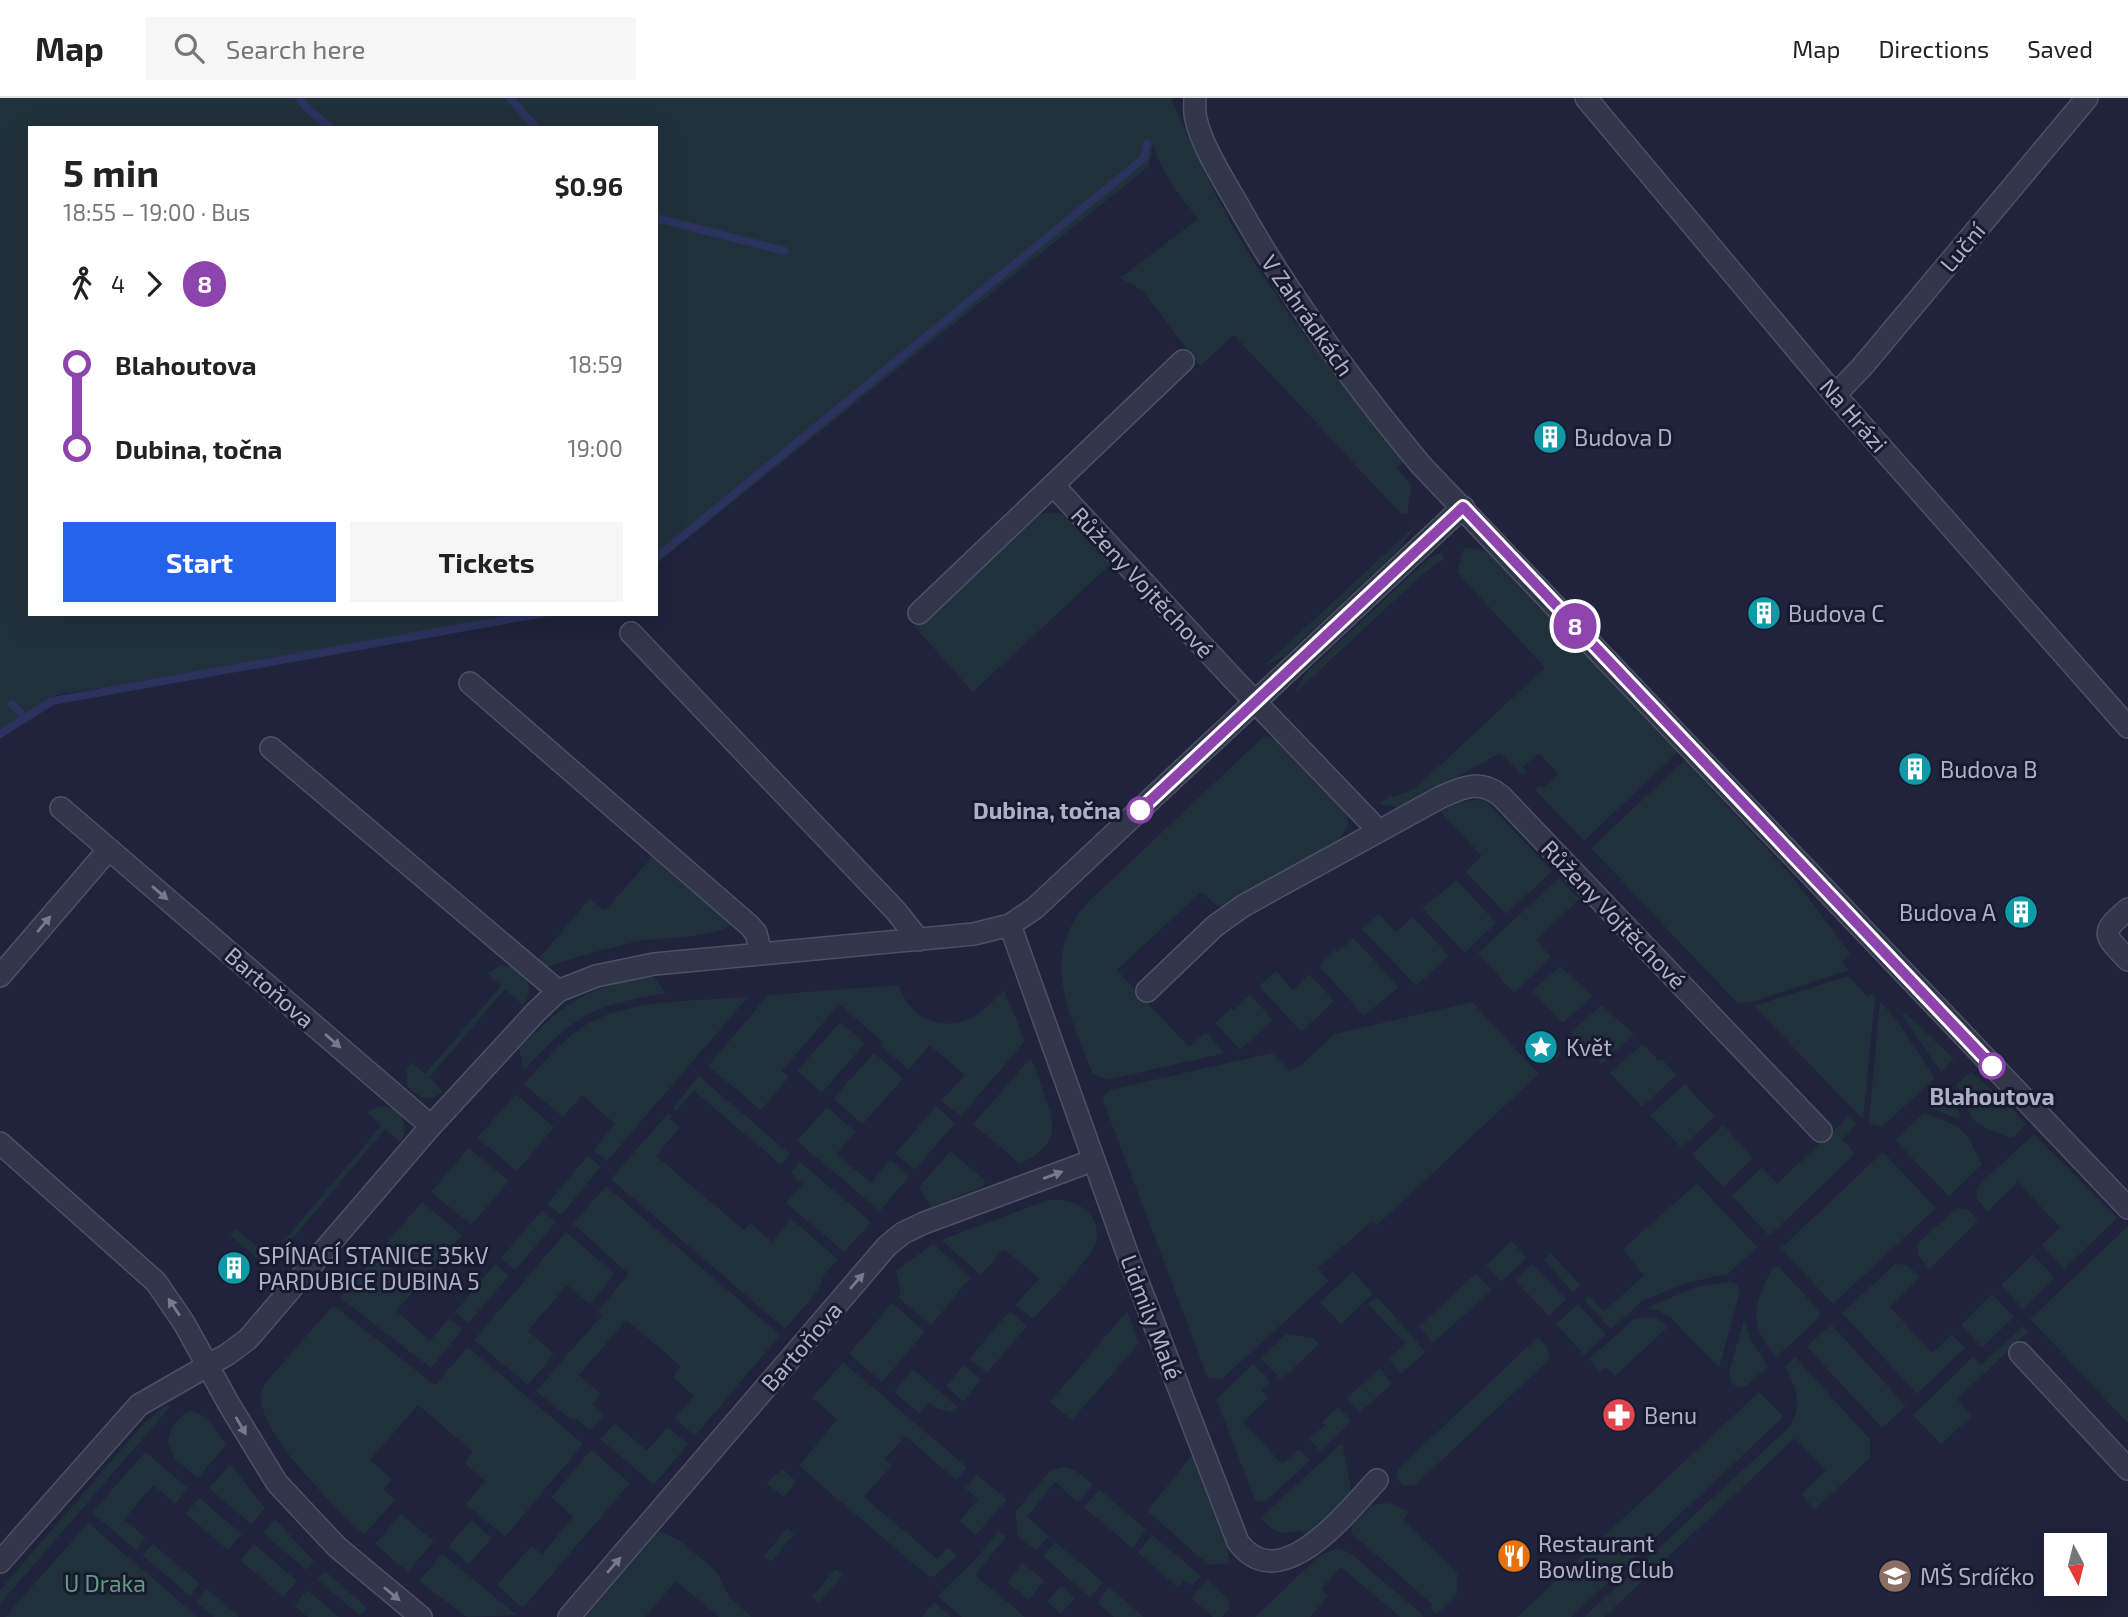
<!DOCTYPE html>
<html lang="en">
<head>
<meta charset="utf-8">
<style>
  :root { --surface:#fff; --page:#f6f6f6; --text:#222; --muted:#767676; --line:#e0e0e0; --accent:#2563eb }
  body { margin:0; font-family:"Exo 2",sans-serif; background:var(--page); color:var(--text); height:100vh; display:flex; flex-direction:column; font-size:26px; white-space:nowrap }
  * { box-sizing:border-box; margin:0 }
  p { font-size:23px; color:var(--muted) }
  .icon { flex:none; width:38px; height:38px; fill:none; stroke:currentColor; stroke-width:2; stroke-linecap:round; stroke-linejoin:round }
  .map { position:relative; flex:1; overflow:hidden }
  .sheet { position:absolute; left:28px; top:28px; width:630px; height:490px; display:flex; flex-direction:column; background:var(--surface); border-radius:0px; box-shadow:0 7px 28px #0002 }
  .sheet>* { flex:none }
  .badge { padding:0 14px; border-radius:23px; font-size:24px; line-height:46px }
  .needle { width:46px; rotate:173deg }
  .fabs { position:absolute; left:2044px; top:1435px; display:grid; gap:14px }
  .fabs a { display:grid; place-items:center; width:63px; height:63px; border-radius:0px; background:var(--surface); box-shadow:0 7px 28px #0002; font-size:35px }
  .map>.badge { position:absolute; translate:-50% -50%; box-shadow:0 0 0 4px #fff }
  .legs { display:flex; align-items:center; gap:10px; height:77px; padding:0 35px; font-size:23px }
  .legs p { margin-inline-start:auto }
  .head { display:flex; align-items:center; justify-content:space-between; height:119px; padding:0 35px }
  h1 { font-size:38px; font-weight:700; line-height:52px }
  .primary-button { display:flex; gap:14px; margin-top:auto; padding:14px 35px }
  .primary-button a { flex:1; height:80px; border-radius:0px; background:var(--accent); color:#fff; font-size:28px; font-weight:700; line-height:80px; text-align:center }
  .primary-button a+a { background:var(--page); color:var(--text) }
  ul { padding:0 35px; list-style:none }
  li { display:flex; align-items:center; gap:24px; height:84px; font-size:26px }
  li i { display:grid; place-items:center; width:10px; height:100%; margin:0 9px; background:currentColor }
  li i::after { content:''; width:18px; height:18px; margin:-9px; border:5px solid; border-radius:50%; background:var(--surface) }
  li p { margin-inline-start:auto }
  li:first-child i { background:linear-gradient(#0000 50%,currentColor 0) }
  li:last-child i { background:linear-gradient(currentColor 50%,#0000 0) }
  header { display:flex; align-items:center; gap:42px; box-sizing:border-box; height:98px; padding:0 35px; background:var(--surface); border-bottom:2px solid var(--line) }
  header strong { font-size:33px }
  nav { display:flex; gap:38px; margin-inline-start:auto; font-size:24px }
  .search { width:490px; height:63px; background:var(--page); display:flex; align-items:center; gap:18px; box-sizing:border-box; padding:0 24px; border-radius:0px; color:var(--muted); font-size:26px }
  .map>svg:first-child { display:block }
</style>
</head>
<body>
<header>
<strong>Map</strong>
<div class="search"><svg class="icon" aria-label="search" viewBox="0 0 24 24"><circle cx="10" cy="10" r="6"/><path d="M15 15l6 6"/></svg>Search here</div>
<nav><a>Map</a><a>Directions</a><a>Saved</a></nav>
</header>
<div class="map">
<svg width="2128" height="1519" viewBox="0 0 2128 1519">
  <rect width="100%" height="100%" fill="#1f233b"/>
  <!-- green -->
  <path fill="#21313c" d="M0 0H1171C1195 55 1220 111 1253 162 1297 234 1352 297 1406 362L1397 370 1411 388 1407 416H1401L1234 237 1200 268 1142 192 1120 180 1198 121C1180 97 1161 75 1153 46L1149 68 656 466V30H30V516H566L55 597 0 637Z
    M1049 414C1079 416 1096 443 1114 463L973 594 914 528 1029 422 1037 417Z
    M1417 426 1399 451 1285 558 1264 568Z
    M1464 449 1490 454 1678 654 1584 743 1535 692 1540 687 1543 690 1558 676 1539 655 1523 669 1526 673 1522 677 1500 655 1409 706 1396 709 1379 706 1391 697 1393 699 1413 692 1545 570 1457 474Z
    M1442 454 1444 461 1425 474 1294 596 1305 576 1429 460Z
    M1264 638 1279 643 1338 703 1347 716 1348 727 1337 746 1224 809 1217 808 1201 794 1117 872 1189 949 1206 934 1225 955 1107 982 1093 976C1070 917 1038 859 1088 804Z
    M1685 662 1793 779 1850 856 1842 864 1849 872 1751 904 1737 905 1591 750Z
    M1481 702 1486 703 1552 773 1506 816 1466 774 1482 758 1442 715V710L1447 704Z
    M655 755 732 827C705 841 671 838 641 843 609 849 578 859 546 869L538 861 590 801 605 813Z
    M1559 780 1579 801 1536 842 1551 859 1514 895 1478 855Z
    M1457 782 1496 825 1465 855 1422 810Z
    M1379 816 1396 834 1413 819 1449 858 1416 888 1362 831Z
    M1353 840 1399 889 1364 918 1319 868 1335 852 1338 854Z
    M502 867C524 869 538 888 523 907L505 891 430 979 443 994C430 1004 416 1001 407 986V971L411 964 425 976 501 888 487 875Z
    M1560 868 1593 898 1563 925 1532 893Z
    M1276 873 1293 892 1309 876 1334 903 1301 934 1259 888Z
    M653 878 666 895C591 908 576 916 524 972L519 950C568 903 585 889 653 878Z
    M1848 878 1868 899 1871 896 1875 899 1863 1022 1754 908Z
    M899 887C909 920 943 936 975 918 986 911 996 901 1004 892L1025 943 961 1018 941 1003 965 977 929 947 909 972 880 947 882 944 839 906 782 973 789 979 761 1012 708 968 768 897Z
    M1250 897 1273 922 1240 952 1215 925 1231 910 1234 912Z
    M748 899 607 1063 593 1052 615 1026 582 997 563 1019 524 986C543 965 562 941 587 926 630 901 699 903 748 899Z
    M1472 904 1539 976 1376 1128 1371 1124 1318 1170 1329 1183 1222 1281 1208 1280 1102 1000 1109 992 1272 955 1290 973 1301 967 1334 936Z
    M1880 904 1896 921 1935 980 1882 1029 1869 1026V1021Z
    M1601 907 1634 936 1602 966 1571 934Z
    M1905 915 1954 961 1941 974 1902 917Z
    M840 924 865 945 822 995 797 973Z
    M1539 933 1561 956 1549 967 1527 943Z
    M1642 946 1659 963 1662 961 1676 977 1642 1009 1610 975Z
    M874 955 903 980 863 1026 833 1001Z
    M1030 961C1037 970 1040 984 1044 996 1058 1033 1056 1047 1020 1066L973 1026Z
    M1971 974 2004 1002 2026 1026 2012 1040C1970 1025 1974 1028 1957 986Z
    M699 978 790 1056 781 1067 694 993 676 1013 673 1010Z
    M1685 986 1699 1002 1697 1005 1700 1003 1715 1018 1681 1050 1650 1017Z
    M1951 991 1960 1019 1958 1021 1931 1010Z
    M516 996 554 1029 517 1073 477 1040Z
    M380 1008C400 1009 411 1025 401 1044L385 1031 268 1170 230 1137 236 1131 270 1159 381 1028 367 1014Z
    M936 1008 955 1025 915 1072 895 1056Z
    M827 1009 856 1034 836 1056 871 1085 890 1062 909 1078 880 1113 797 1043Z
    M668 1015 672 1018 670 1021 680 1029 656 1058 744 1132 750 1125 772 1144 791 1121 838 1161 824 1177 819 1191 785 1231 611 1081Z
    M1924 1015C1963 1030 1964 1027 1982 1067L1949 1098 1895 1042Z
    M1849 1018 1857 1026 1842 1041 1855 1056 1769 1138 1732 1098 1762 1069 1777 1085 1775 1088Z
    M1723 1027 1738 1043 1736 1046 1739 1044 1753 1060 1723 1089 1692 1056Z
    M2034 1036 2117 1120 2064 1171 2042 1147 2060 1129 2018 1084 1987 1114 1976 1099 1978 1088 1983 1083Z
    M469 1050 509 1083 471 1127 431 1094Z
    M950 1053 984 1081 985 1086 983 1089 931 1109 919 1089Z
    M1883 1054 1936 1110 1833 1206 1781 1150Z
    M588 1058 601 1069 561 1117 547 1106Z
    M800 1064 871 1124 844 1154 786 1105 803 1086 791 1075Z
    M1697 1085 1757 1149 1728 1176 1685 1185 1641 1204 1611 1231 1584 1202 1589 1197 1604 1214 1644 1177 1623 1151Z
    M606 1088 780 1237 695 1338 675 1320 694 1298 673 1279 681 1268 626 1222 579 1277 601 1296 592 1307 604 1317 590 1333 578 1322 567 1319 536 1293 602 1217 598 1213 629 1176 573 1126Z
    M1048 1102C1062 1101 1077 1103 1088 1114 1096 1121 1099 1135 1096 1145 1090 1162 1047 1205 1033 1221L1015 1207 1039 1180 1003 1151 981 1177 941 1142Z
    M422 1104 462 1137 424 1181 384 1148Z
    M1957 1110 1968 1111 1978 1123 1929 1171 1918 1157V1145Z
    M542 1112 556 1124 515 1172 501 1160Z
    M2127 1129 2128 1130V1325L2030 1221Z
    M566 1134 615 1176 590 1206 567 1187 528 1233 554 1256 528 1287 474 1242Z
    M1511 1143 1527 1160 1501 1184 1486 1167Z
    M933 1146 971 1179 931 1227 898 1199 901 1194 896 1173Z
    M1551 1155 1580 1187 1573 1194 1544 1162Z
    M2033 1156 2055 1180 2023 1211 2001 1187Z
    M376 1158 416 1191 396 1213 430 1243 449 1220 463 1231 431 1270 340 1200Z
    M495 1166 509 1178 468 1225 455 1214Z
    M1532 1166 1566 1201 1549 1218 1515 1182Z
    M1895 1166 1907 1167 1920 1179 1890 1209 1932 1255 1952 1236 1965 1250 1917 1296 1842 1215Z
    M1779 1169 1820 1214 1817 1222 1776 1259C1747 1225 1754 1207 1772 1170Z
    M1353 1173 1373 1196 1341 1226 1320 1204Z
    M1476 1175 1492 1192 1433 1245 1419 1229Z
    M1731 1183 1737 1186 1740 1194 1719 1270 1670 1219 1659 1213 1646 1210 1697 1189Z
    M1992 1196 2014 1219 1982 1250 1961 1227Z
    M1377 1199 1426 1254 1401 1276 1389 1261 1405 1246 1368 1206Z
    M892 1205 925 1234 882 1284 849 1256Z
    M1578 1206 1606 1236 1584 1257 1556 1226Z
    M333 1207 435 1287 468 1249 583 1346 505 1439 466 1406 485 1383 464 1365 473 1354 418 1307 370 1362 392 1381 383 1392 395 1402 364 1437C335 1409 265 1342 261 1302 260 1294 264 1288 268 1282Z
    M1010 1213 1027 1228 987 1275 969 1261Z
    M1127 1213 1139 1245 1072 1322 1050 1304Z
    M1650 1219 1658 1221 1668 1229 1615 1278 1606 1269 1600 1274 1589 1261 1634 1221Z
    M1744 1222 1751 1243 1768 1268 1746 1288 1737 1289 1730 1284 1729 1274Z
    M1831 1226 1906 1308 1882 1330 1807 1249Z
    M2023 1228 2028 1234 1957 1301 1972 1318 1941 1346 1913 1317 1973 1259 1981 1267Z
    M1286 1236 1313 1240 1319 1246 1281 1282 1260 1260Z
    M1538 1239 1548 1251 1550 1261 1415 1387 1404 1388C1398 1383 1395 1379 1398 1371Z
    M1795 1259 1870 1341V1360L1815 1411 1801 1396 1826 1372 1795 1340 1604 1519H1584L1788 1330C1803 1311 1797 1289 1785 1269Z
    M843 1264 967 1369 956 1382 905 1338 885 1361 892 1367 864 1399 937 1461 948 1449 957 1458 934 1478 929 1479 799 1368 837 1321 812 1300Z
    M1253 1266 1271 1284 1262 1292 1268 1300 1243 1324 1282 1366 1299 1351 1311 1362 1267 1402 1256 1404 1216 1301Z
    M964 1267 981 1281 963 1304 946 1288Z
    M1380 1270 1392 1286 1360 1314 1347 1300Z
    M913 1271 958 1309 953 1314 936 1310 929 1305 919 1315 894 1294Z
    M1759 1294 1782 1317 1781 1321 1571 1519H1517Z
    M168 1306 170 1309 0 1506V1492L143 1326Z
    M1338 1309 1351 1322V1324L1320 1353 1309 1341 1325 1327 1322 1324Z
    M191 1313C210 1318 216 1332 226 1347L198 1380 175 1361 168 1345C169 1332 178 1317 191 1313Z
    M615 1325 647 1353 668 1329 688 1346 654 1387 600 1341Z
    M1342 1345 1352 1395 1306 1438 1301 1432C1284 1439 1271 1434 1261 1419Z
    M591 1352 630 1385 523 1510 497 1487 531 1448 542 1456 573 1419 551 1399Z
    M145 1354 188 1390 175 1406 153 1387 124 1422 146 1440 136 1452 92 1415Z
    M1193 1356C1205 1387 1229 1432 1229 1465L1209 1467 1147 1413Z
    M230 1366 265 1410 251 1426 209 1390Z
    M1064 1369 1073 1371 1093 1386 1078 1405 1055 1384 1027 1419 1049 1438 1036 1453 1017 1437 1016 1413 1050 1373Z
    M783 1371 793 1380 795 1385 784 1399 766 1385Z
    M977 1377 1007 1401 976 1437 959 1423 978 1401 965 1390Z
    M1099 1391 1146 1432 1132 1450 1084 1409Z
    M199 1400 242 1436 228 1452 186 1416Z
    M1385 1405 1394 1406 1409 1415 1403 1422 1457 1475V1496L1436 1517 1430 1510 1432 1506 1352 1436V1427L1373 1407Z
    M401 1416 434 1443 408 1474 375 1446Z
    M275 1421 314 1463 306 1472 263 1435Z
    M471 1422 492 1440 469 1466 448 1449Z
    M88 1425 198 1519H5Z
    M787 1430 794 1436 771 1464 764 1458Z
    M659 1433 679 1442 716 1473 730 1500 752 1519H719L676 1483 645 1519H585Z
    M999 1433 1006 1439 975 1477 1025 1519H962L937 1498 975 1462Z
    M1152 1437 1201 1478 1192 1488 1184 1482 1178 1490 1138 1454Z
    M1055 1444 1103 1484 1090 1499 1043 1458Z
    M153 1446 200 1486 190 1498 142 1457Z
    M254 1446 297 1483 283 1499 240 1462Z
    M1337 1451 1349 1454 1423 1517V1519H1400L1341 1469 1321 1491 1328 1498 1310 1519H1255L1321 1456Z
    M442 1456 517 1517 467 1519 419 1483Z
    M1023 1465 1044 1483 1029 1502 1007 1484Z
    M835 1471 843 1477 819 1505 812 1499Z
    M325 1473 367 1510 360 1518 317 1481Z
    M1207 1482 1228 1501 1230 1510 1222 1519H1213L1191 1500Z
    M1061 1487 1075 1500 1061 1516 1047 1504Z
    M1109 1489 1144 1519H1114L1097 1505Z
    M207 1491 239 1519H214L196 1504Z
    M307 1492 339 1519H308L294 1508Z
    M934 1504 951 1519H922Z"/>
  <g fill="none" stroke-linecap="round" stroke-linejoin="round">
    <!-- stream -->
    <path stroke="#2b325d" stroke-width="8" d="M299 0 307 10 331 30
      M510 0 536 30
      M656 120 785 153
      M656 460 1144 60 1147 45
      M12 606 25 620
      M0 636 52 603 539 516"/>
    <!-- minor casing -->
    <g stroke="#4d5066" stroke-width="24">
      <path id="minor" d="M1195 0C1195 7 1194 14 1196 21 1202 48 1222 79 1235 102 1288 197 1352 284 1421 367L2128 1110
        M1586 0 1835 297 2128 629
        M1835 297 1862 269 2087 0
        M1053 387 1238 586 1379 733
        M919 515 1183 263
        M631 535 895 812 919 842
        M470 585 749 827 756 835 761 856
        M271 650 558 893
        M61 710 431 1028
        M2128 811C2100 835 2103 836 2128 862
        M1010 827 1131 1166 1238 1444C1280 1501 1347 1414 1377 1382
        M0 878 109 751
        M1147 893 1215 828 1243 808 1441 699C1463 689 1480 681 1501 698L1821 1033
        M0 1045 156 1184 184 1225 230 1308 277 1385 337 1449 421 1519
        M2020 1255 2128 1371
        M0 1464 139 1307 228 1256 248 1241 431 1028 535 915 558 893 596 878 654 866 974 836 1010 827 1035 810 1463 409
        M569 1519 887 1148 903 1135 924 1125 1094 1062"/>
    </g>
    <!-- minor -->
    <use href="#minor" stroke="#32364b" stroke-width="21"/>
  </g>
  <!-- one-way arrows -->
  <defs><path id="oneway-solid" d="M-6-.8H1V-3.2L6.5 0L1 3.2V.8H-6Z" transform="scale(1.75)"/></defs>
  <g fill="#767990">
    <use href="#oneway-solid" transform="translate(160 795) rotate(41)"/>
    <use href="#oneway-solid" transform="translate(44 826) rotate(-50)"/>
    <use href="#oneway-solid" transform="translate(333 943) rotate(41)"/>
    <use href="#oneway-solid" transform="translate(1053 1077) rotate(-20)"/>
    <use href="#oneway-solid" transform="translate(857 1183) rotate(-49)"/>
    <use href="#oneway-solid" transform="translate(174 1209) rotate(-124)"/>
    <use href="#oneway-solid" transform="translate(241 1328) rotate(60)"/>
    <use href="#oneway-solid" transform="translate(614 1467) rotate(-49)"/>
    <use href="#oneway-solid" transform="translate(392 1496) rotate(40)"/>
  </g>
  <g fill="none" stroke-linecap="round" stroke-linejoin="round">
    <!-- line-1 casing -->
    <g stroke="#fff" stroke-width="16">
      <path id="line-1" d="M1140 712 1463 409 1992 968"/>
    </g>
    <!-- line-1 -->
    <use href="#line-1" stroke="#8e44ad" stroke-width="10"/>
  </g>
  <!-- icons -->
  <defs>
    <g id="building-disc" transform="scale(1.75)"><circle r="9.5" fill="#0f9aa8" stroke="#181b30"/><path d="M-4-6H4V6H1V3H-1V6H-4ZM-2.5-4.3h1.7v1.8h-1.7ZM.8-4.3h1.7v1.8H.8ZM-2.5-1h1.7V.8h-1.7ZM.8-1h1.7V.8H.8Z" fill="#fff"/></g>
    <g id="sight-disc" transform="scale(1.75)"><circle r="9.5" fill="#0f9aa8" stroke="#181b30"/><path d="M0-6L1.8-2.2L6-1.7L2.9 1.2L3.7 5.4L0 3.3L-3.7 5.4L-2.9 1.2L-6-1.7L-1.8-2.2Z" fill="#fff"/></g>
    <g id="pharmacy-disc" transform="scale(1.75)"><circle r="9.5" fill="#e0444e" stroke="#181b30"/><path d="M-2-6h4v4h4v4h-4v4h-4v-4h-4v-4h4Z" fill="#fff"/></g>
    <g id="restaurant-disc" transform="scale(1.75)"><circle r="9.5" fill="#e8710a" stroke="#181b30"/><path d="M-5-6h1v4h1v-4h1v4h1v-4h1v5L-1.5 .5V6h-2V.5L-5-1ZM5-6V6H3V1.5H1.5Q1.5-4 5-6Z" fill="#fff"/></g>
    <g id="school-disc" transform="scale(1.75)"><circle r="9.5" fill="#8d6e63" stroke="#181b30"/><path d="M0-5L7-2L0 1L-7-2ZM-4 1L0 2.5L4 1V4Q0 6-4 4Z" fill="#fff"/></g>
  </defs>
  <g fill-rule="evenodd">
    <use href="#building-disc" x="1550" y="339"/>
    <use href="#building-disc" x="1764" y="515"/>
    <use href="#building-disc" x="1915" y="671"/>
    <use href="#building-disc" x="2021" y="814"/>
    <use href="#sight-disc" x="1541" y="949"/>
    <use href="#building-disc" x="234" y="1170"/>
    <use href="#pharmacy-disc" x="1619" y="1317"/>
    <use href="#restaurant-disc" x="1514" y="1458"/>
    <use href="#school-disc" x="1895" y="1478"/>
  </g>
  <!-- markers -->
  <g fill="#fff" stroke="#8e44ad" stroke-width="3.5">
    <circle cx="1140" cy="712" r="12"/>
    <circle cx="1992" cy="968" r="12"/>
  </g>
  <g text-anchor="middle" dominant-baseline="central" stroke-width="6" stroke-linejoin="round" paint-order="stroke">
    <!-- street labels -->
    <g font-size="23" fill="#adb0c8" stroke="#181b30">
      <text transform="translate(1962 149) rotate(-50)">Luční</text>
      <text transform="translate(1308 217) rotate(55)">V Zahrádkách</text>
      <text transform="translate(1854 317) rotate(49)">Na Hrázi</text>
      <text transform="translate(1143 484) rotate(47)">Růženy Vojtěchové</text>
      <text transform="translate(1614 816) rotate(46)">Růženy Vojtěchové</text>
      <text transform="translate(270 889) rotate(41)">Bartoňova</text>
      <text transform="translate(1152 1219) rotate(69)">Lidmily Malé</text>
      <text transform="translate(801 1248) rotate(-49)">Bartoňova</text>
    </g>
    <!-- poi labels -->
    <g font-size="23" fill="#adb0c8" stroke="#181b30" text-anchor="start">
      <text x="1574" y="339">Budova D</text>
      <text x="1788" y="515">Budova C</text>
      <text x="1940" y="671">Budova B</text>
      <text x="1996" y="814" text-anchor="end">Budova A</text>
      <text x="1566" y="949">Květ</text>
      <text x="258" y="1157">SPÍNACÍ STANICE 35kV<tspan x="258" dy="26">PARDUBICE DUBINA 5</tspan></text>
      <text x="1644" y="1317">Benu</text>
      <text x="1538" y="1445">Restaurant<tspan x="1538" dy="26">Bowling Club</tspan></text>
      <text x="1920" y="1478">MŠ Srdíčko</text>
    </g>
    <!-- stop labels -->
    <g font-size="23" font-weight="bold" fill="#adb0c8" stroke="#181b30" text-anchor="end">
      <text x="1121" y="712">Dubina, točna</text>
      <text x="1992" y="998" text-anchor="middle">Blahoutova</text>
    </g>
    <!-- park labels -->
    <g font-size="23" fill="#629b7f" stroke="#181b30">
      <text x="105" y="1485">U Draka</text>
    </g>
  </g>
</svg>
<div class="fabs">
<a><svg class="needle" viewBox="-14 -14 28 28"><path d="M0-13l5 13h-10z" fill="#e53935"/><path d="M0 13l5-13h-10z" fill="#767676"/></svg></a>
</div>
<b class="badge" style="left:1575px;top:528px;background:#8e44ad;color:#fff">8</b>
<section class="sheet">
<div class="head"><div><h1>5 min</h1><p>18:55 – 19:00 · Bus</p></div><b>$0.96</b></div>
<div class="legs"><svg class="icon" aria-label="walk" viewBox="0 0 24 24"><circle cx="13" cy="4" r="2"/><path d="M13 8l-2 6 4 7M11 14l-3 7M7 12l3-4h3l4 4"/></svg>4<svg class="icon" aria-label="forward" viewBox="0 0 24 24"><path d="M9 5l7 7-7 7"/></svg><b class="badge" style="background:#8e44ad;color:#fff">8</b></div>
<ul>
<li><i style="color:#8e44ad"></i><b>Blahoutova</b><p>18:59</p></li>
<li><i style="color:#8e44ad"></i><b>Dubina, točna</b><p>19:00</p></li>
</ul>
<div class="primary-button"><a>Start</a><a>Tickets</a></div>
</section>
</div>
</body>
</html>
